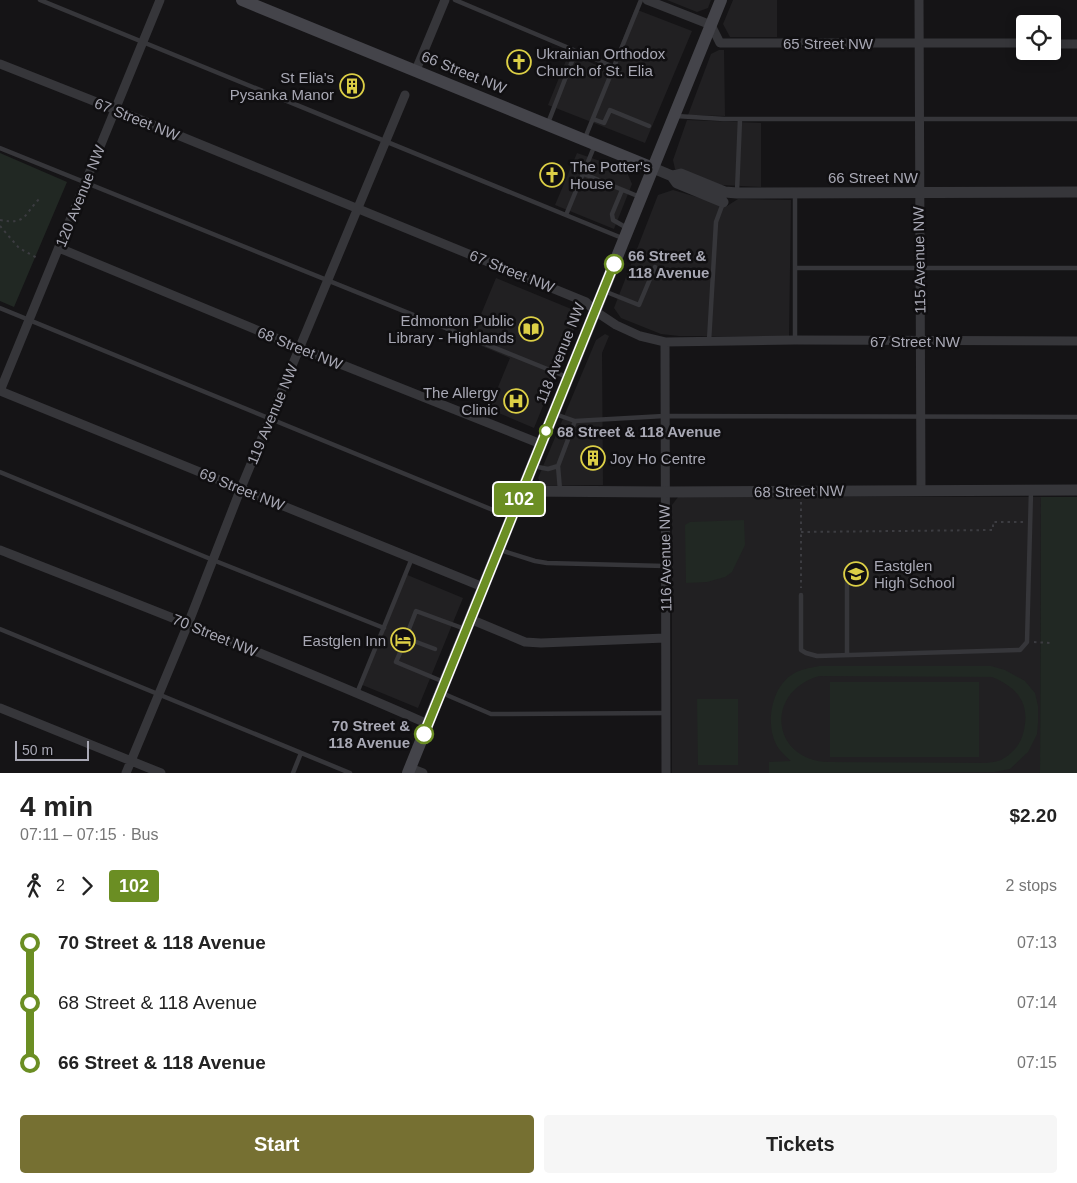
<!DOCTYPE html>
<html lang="en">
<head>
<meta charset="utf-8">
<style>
  :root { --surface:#fff; --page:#f6f6f6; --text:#222; --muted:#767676; --accent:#767032 }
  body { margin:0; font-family:Arial,sans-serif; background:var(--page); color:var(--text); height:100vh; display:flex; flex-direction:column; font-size:19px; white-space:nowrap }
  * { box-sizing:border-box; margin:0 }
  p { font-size:16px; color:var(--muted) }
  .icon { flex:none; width:28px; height:28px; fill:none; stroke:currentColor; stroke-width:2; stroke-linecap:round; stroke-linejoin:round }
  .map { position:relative; height:773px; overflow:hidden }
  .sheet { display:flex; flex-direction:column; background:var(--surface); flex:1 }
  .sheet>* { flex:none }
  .badge { padding:0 10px; border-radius:4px; font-size:18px; line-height:32px }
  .fabs { position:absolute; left:1016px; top:15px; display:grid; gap:10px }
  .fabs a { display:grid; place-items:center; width:45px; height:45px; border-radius:5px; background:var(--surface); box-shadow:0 2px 12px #0003; font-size:25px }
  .scale { position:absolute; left:15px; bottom:12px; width:74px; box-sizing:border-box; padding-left:5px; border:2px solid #a8a8b4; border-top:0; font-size:14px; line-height:18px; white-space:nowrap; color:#a8a8b4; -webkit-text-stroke:4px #100f11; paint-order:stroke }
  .map>.badge { position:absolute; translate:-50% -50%; box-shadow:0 0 0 2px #fff }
  .legs { display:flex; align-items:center; gap:8px; height:55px; padding:0 20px; font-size:16px }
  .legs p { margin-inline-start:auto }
  .headline { display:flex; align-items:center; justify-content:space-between; height:85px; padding:0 20px }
  h1 { font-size:28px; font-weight:700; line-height:38px }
  .primary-button { display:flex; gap:10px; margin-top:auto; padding:10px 20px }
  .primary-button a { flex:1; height:58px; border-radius:5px; background:var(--accent); color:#fff; font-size:20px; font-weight:700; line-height:58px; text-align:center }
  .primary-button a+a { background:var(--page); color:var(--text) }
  ul { padding:0 20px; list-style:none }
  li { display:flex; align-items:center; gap:18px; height:60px; font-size:19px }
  li i { display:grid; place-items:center; width:8px; height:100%; margin:0 6px; background:currentColor }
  li i::after { content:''; width:12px; height:12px; margin:-6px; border:4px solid; border-radius:50%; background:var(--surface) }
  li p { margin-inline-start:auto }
  li:first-child i { background:linear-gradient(#0000 50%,currentColor 0) }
  li:last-child i { background:linear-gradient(currentColor 50%,#0000 0) }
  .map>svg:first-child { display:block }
</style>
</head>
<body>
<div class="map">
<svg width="1077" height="773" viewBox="0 0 1077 773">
  <rect width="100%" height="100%" fill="#151416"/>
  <!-- built -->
  <path fill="#212022" d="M667 0H711L708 8 697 12Z
    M733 0H777V37H730L723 24Z
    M635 9 692 31 645 143 548 105 569 53 610 71Z
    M719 50H724L725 116 688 115 711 54Z
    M687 120 761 123V187L721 185 675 169 673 160Z
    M577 153 626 170 632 184 614 229 555 205Z
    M673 190 727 206 738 199 791 200 789 336H679L661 334 621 318 614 308 658 195Z
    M496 278 581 313 534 428 489 409 510 358 470 341Z
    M605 334 609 336 602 353 603 485H542L538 478 596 340Z
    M678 497H1041L1040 773H672V505Z
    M405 574 463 598 418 708 360 684Z"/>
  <!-- green -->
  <path fill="#212823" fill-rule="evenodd" d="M0 153 67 182 14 307 0 301Z
    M1041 497H1077V773H1040Z
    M744 520 745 545 732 572 725 577 707 582 686 583 685 525 690 522Z
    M819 666H991L1005 670 1025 681 1035 693 1038 706V723L1037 734 1028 752 1010 769 994 772 769 773V762L791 761C785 756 779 750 776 744 765 723 772 686 793 674 801 669 810 668 819 666ZM819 676 992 677C1019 688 1031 705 1023 734 1020 745 1011 755 1001 760 996 762 990 762 986 763L829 762C771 761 764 692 819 676Z
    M830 682H979V757H830Z
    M697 699H738V765H698Z"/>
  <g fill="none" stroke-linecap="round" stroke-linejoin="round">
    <!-- path -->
    <path stroke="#3c3c41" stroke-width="2" stroke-dasharray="2.5 4" stroke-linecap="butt" d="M0 220C27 225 24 214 40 198
      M0 226 19 248 39 259
      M801 502V588
      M801 532 993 530V522H1023
      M1034 642 1050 643"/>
    <!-- service -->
    <path stroke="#36363a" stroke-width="4.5" d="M40 0 622 238
      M455 0 614 67
      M676 116 724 119H1077
      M593 119 604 123 610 110 649 126
      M548 123 576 51
      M585 138 641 0
      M0 148 567 377
      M584 174 640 197
      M622 190 612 214 613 220 627 228
      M737 191 740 119
      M795 194V340
      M566 215 594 147
      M795 268H1077
      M604 291 639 305 655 267
      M0 308 510 517
      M709 341 716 222 723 203
      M555 414 575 421 664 416 1077 417
      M533 466 548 469 558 466
      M0 472 213 560 384 628
      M560 490 558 466 575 421
      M500 550 535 561 547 563 665 566
      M801 595V650L806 653 817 656 1020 650 1027 642 1031 491
      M0 629 350 773
      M409 629 416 611 465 629
      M411 640 435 649
      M403 646 396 662 444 682
      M847 655V575H867
      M357 693 412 558
      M442 693 491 714 666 713
      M293 773 301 753"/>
    <!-- minor -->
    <path stroke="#36363a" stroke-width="9" d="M647 0 711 25 720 43H1025
      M919 0 921 490
      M1052 44H1077
      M0 64 114 109 586 302 595 311 616 325 640 336 665 342 795 340 1077 341
      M416 70 445 0
      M59 248 300 348 541 444
      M665 342 666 773
      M0 391 483 587
      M0 391 160 0
      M0 550C143 606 287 662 428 724
      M470 619 525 642 541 643 665 638
      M0 708 161 773
      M410 768 423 773
      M126 773 188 624 241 488 405 95"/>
    <!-- tertiary -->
    <path stroke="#36363a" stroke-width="11" d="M653 168 672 176 681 174 725 192 737 193 1077 192
      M672 176 677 183 723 202
      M522 491 664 492 1077 490"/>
    <!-- secondary -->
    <path stroke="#44444a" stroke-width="12" d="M242 0 653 168
      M408 773 721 0"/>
  </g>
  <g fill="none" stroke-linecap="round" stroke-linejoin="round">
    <!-- line-1 casing -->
    <g stroke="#fff" stroke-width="11">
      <path id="line-1" d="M424 734 614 264"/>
    </g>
    <!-- line-1 -->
    <use href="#line-1" stroke="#6b8e23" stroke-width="8"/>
  </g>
  <!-- icons -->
  <defs>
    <g id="church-ring" transform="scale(1.25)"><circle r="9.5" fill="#100f11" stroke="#dccf46" stroke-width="1.5"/><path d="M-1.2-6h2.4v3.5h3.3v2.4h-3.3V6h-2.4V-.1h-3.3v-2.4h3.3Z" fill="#dccf46"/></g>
    <g id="building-ring" transform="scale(1.25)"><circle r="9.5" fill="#100f11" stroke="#dccf46" stroke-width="1.5"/><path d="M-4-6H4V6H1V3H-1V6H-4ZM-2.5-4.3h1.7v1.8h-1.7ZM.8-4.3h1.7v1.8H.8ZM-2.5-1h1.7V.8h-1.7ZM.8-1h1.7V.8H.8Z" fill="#dccf46"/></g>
    <g id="library-ring" transform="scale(1.25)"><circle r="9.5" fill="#100f11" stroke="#dccf46" stroke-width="1.5"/><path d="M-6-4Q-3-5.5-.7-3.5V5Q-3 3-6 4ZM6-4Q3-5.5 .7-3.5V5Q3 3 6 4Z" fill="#dccf46"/></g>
    <g id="hospital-ring" transform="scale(1.25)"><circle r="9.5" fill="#100f11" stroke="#dccf46" stroke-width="1.5"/><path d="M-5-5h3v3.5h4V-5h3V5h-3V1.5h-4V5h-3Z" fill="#dccf46"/></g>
    <g id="school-ring" transform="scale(1.25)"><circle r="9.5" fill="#100f11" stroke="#dccf46" stroke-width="1.5"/><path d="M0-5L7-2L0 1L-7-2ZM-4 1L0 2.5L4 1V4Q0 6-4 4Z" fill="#dccf46"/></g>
    <g id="hotel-ring" transform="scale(1.25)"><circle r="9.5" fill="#100f11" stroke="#dccf46" stroke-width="1.5"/><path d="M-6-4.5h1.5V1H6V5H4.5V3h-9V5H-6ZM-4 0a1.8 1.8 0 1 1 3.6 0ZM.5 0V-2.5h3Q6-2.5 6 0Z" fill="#dccf46"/></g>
  </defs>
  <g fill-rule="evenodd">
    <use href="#church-ring" x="519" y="62"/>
    <use href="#building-ring" x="352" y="86"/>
    <use href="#church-ring" x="552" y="175"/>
    <use href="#library-ring" x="531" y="329"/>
    <use href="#hospital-ring" x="516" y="401"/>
    <use href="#building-ring" x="593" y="458"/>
    <use href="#school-ring" x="856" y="574"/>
    <use href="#hotel-ring" x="403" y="640"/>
  </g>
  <!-- markers -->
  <g fill="#fff" stroke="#6b8e23" stroke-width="2.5">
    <circle cx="614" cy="264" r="9"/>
    <circle cx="546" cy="431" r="6"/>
    <circle cx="424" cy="734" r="9"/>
  </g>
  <g text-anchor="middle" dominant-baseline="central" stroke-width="5" stroke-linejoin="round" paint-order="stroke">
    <!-- street labels -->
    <g font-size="15" fill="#a8a8b4" stroke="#100f11">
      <text x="828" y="43">65 Street NW</text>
      <text transform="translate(464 72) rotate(22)">66 Street NW</text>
      <text transform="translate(137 119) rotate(22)">67 Street NW</text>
      <text x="873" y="177">66 Street NW</text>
      <text transform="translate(80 196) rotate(-68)">120 Avenue NW</text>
      <text transform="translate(919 260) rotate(-91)">115 Avenue NW</text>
      <text transform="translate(512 271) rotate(22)">67 Street NW</text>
      <text x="915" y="341">67 Street NW</text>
      <text transform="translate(300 348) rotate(22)">68 Street NW</text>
      <text transform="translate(560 353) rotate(-68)">118 Avenue NW</text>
      <text transform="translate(272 414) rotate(-67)">119 Avenue NW</text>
      <text transform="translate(242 489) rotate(22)">69 Street NW</text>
      <text transform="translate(799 491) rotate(-1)">68 Street NW</text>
      <text transform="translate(665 558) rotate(-91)">116 Avenue NW</text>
      <text transform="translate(215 635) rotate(22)">70 Street NW</text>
    </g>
    <!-- poi labels -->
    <g font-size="15" fill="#a8a8b4" stroke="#100f11" text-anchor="start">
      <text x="536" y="53">Ukrainian Orthodox<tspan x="536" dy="17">Church of St. Elia</tspan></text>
      <text x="334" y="77" text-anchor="end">St Elia's<tspan x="334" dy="17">Pysanka Manor</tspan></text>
      <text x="570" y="166">The Potter's<tspan x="570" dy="17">House</tspan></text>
      <text x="514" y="320" text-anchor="end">Edmonton Public<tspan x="514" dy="17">Library - Highlands</tspan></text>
      <text x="498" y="392" text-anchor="end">The Allergy<tspan x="498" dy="17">Clinic</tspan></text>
      <text x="610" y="458">Joy Ho Centre</text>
      <text x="874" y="565">Eastglen<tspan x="874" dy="17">High School</tspan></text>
      <text x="386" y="640" text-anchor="end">Eastglen Inn</text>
    </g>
    <!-- stop labels -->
    <g font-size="15" font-weight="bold" fill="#a8a8b4" stroke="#100f11" text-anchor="start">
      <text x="628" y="255">66 Street &amp;<tspan x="628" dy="17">118 Avenue</tspan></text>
      <text x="557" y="431">68 Street &amp; 118 Avenue</text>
      <text x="410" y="725" text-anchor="end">70 Street &amp;<tspan x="410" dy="17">118 Avenue</tspan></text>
    </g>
  </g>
</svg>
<div class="fabs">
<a><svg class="icon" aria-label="locate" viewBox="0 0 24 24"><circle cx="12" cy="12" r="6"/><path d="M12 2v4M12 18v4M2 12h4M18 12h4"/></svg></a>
</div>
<div class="scale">50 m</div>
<b class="badge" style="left:519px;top:499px;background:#6b8e23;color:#fff">102</b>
</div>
<section class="sheet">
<div class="headline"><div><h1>4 min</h1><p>07:11 – 07:15 · Bus</p></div><b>$2.20</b></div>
<div class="legs"><svg class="icon" aria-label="walk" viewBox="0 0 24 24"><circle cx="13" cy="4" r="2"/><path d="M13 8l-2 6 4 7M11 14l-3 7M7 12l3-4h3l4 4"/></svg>2<svg class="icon" aria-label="forward" viewBox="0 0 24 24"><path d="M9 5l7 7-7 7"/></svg><b class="badge" style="background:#6b8e23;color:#fff">102</b><p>2 stops</p></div>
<ul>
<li><i style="color:#6b8e23"></i><b>70 Street &amp; 118 Avenue</b><p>07:13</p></li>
<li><i style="color:#6b8e23"></i><span>68 Street &amp; 118 Avenue</span><p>07:14</p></li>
<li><i style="color:#6b8e23"></i><b>66 Street &amp; 118 Avenue</b><p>07:15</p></li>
</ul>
<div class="primary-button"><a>Start</a><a>Tickets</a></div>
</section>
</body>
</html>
